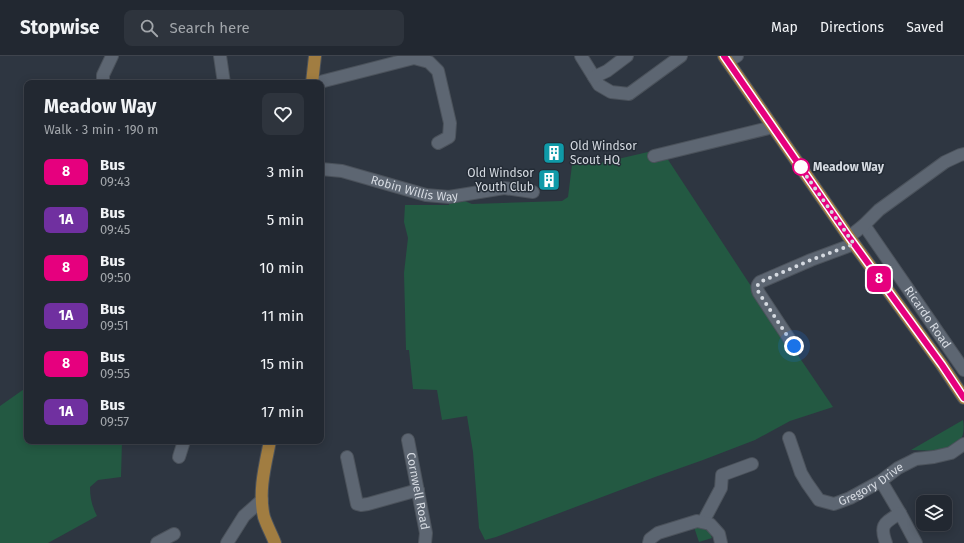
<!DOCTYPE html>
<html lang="en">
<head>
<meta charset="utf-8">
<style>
  :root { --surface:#222831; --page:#2e343d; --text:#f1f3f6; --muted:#a2a6ab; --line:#3f444d }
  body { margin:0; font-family:"Fira Sans",sans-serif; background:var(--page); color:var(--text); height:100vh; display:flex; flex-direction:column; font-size:15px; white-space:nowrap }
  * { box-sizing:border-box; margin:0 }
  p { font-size:13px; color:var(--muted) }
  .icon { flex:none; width:22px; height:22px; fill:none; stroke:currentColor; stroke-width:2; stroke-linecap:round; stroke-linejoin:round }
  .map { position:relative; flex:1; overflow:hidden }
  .drawer { position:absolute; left:24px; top:24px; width:300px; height:364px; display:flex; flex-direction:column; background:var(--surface); border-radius:8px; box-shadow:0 2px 10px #0003,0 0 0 1px var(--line) }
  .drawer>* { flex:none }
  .badge { padding:0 8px; border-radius:6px; font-size:14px; line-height:26px }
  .buttons { position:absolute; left:916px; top:439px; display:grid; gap:8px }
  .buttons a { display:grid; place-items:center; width:36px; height:36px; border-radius:8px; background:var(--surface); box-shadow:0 2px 10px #0003,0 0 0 1px var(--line); font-size:20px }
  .you { position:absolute; width:20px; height:20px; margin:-10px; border:3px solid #fff; border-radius:50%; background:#1a73e8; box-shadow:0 0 0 6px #1a73e833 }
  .map>.badge { position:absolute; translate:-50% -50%; box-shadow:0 0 0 2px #fff }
  .round { display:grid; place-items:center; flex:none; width:42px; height:42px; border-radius:8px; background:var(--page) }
  .head { display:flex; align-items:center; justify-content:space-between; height:68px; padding:0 20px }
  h1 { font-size:19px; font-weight:700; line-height:30px }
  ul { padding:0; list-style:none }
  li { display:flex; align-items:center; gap:12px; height:48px; padding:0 20px }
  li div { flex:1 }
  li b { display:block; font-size:15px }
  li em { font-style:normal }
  li .badge { min-width:44px; font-weight:700; text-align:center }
  header { display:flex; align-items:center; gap:24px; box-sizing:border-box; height:56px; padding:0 20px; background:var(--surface); border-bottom:1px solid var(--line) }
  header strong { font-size:19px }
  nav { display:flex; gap:22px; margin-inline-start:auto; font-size:14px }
  .search { width:280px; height:36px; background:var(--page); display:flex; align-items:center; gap:10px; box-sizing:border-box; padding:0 14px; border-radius:8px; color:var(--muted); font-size:15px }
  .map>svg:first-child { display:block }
</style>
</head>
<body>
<header>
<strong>Stopwise</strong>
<div class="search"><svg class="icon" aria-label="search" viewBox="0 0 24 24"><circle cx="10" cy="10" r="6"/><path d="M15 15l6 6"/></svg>Search here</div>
<nav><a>Map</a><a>Directions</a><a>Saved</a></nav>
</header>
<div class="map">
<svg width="964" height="487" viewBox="0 0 964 487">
  <rect width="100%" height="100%" fill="#2e3641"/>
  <!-- green -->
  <path fill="#235942" d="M661 93 749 227 833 351 790 365 755 384 703 404 655 421 496 481 485 484 479 472 473 396 467 360 442 364 437 334 413 333 409 294H406L404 217 408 182 404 166 405 149H449V142H457L472 148 562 145 568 141 572 109 596 108Z
    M27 331V385H122L121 421 98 424 90 431C90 442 92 450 97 460L48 487H0V350Z
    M963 364C964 369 964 376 962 381 960 383 956 385 954 387V389L940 395 911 394Z
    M697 467 709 475 712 482 699 486 693 468Z"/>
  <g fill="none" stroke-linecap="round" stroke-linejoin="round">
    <!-- minor casing -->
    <g stroke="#4b525b" stroke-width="14">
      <g id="minor">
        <path d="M220 0 224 27"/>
        <path d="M581 0 599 29 611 36 629 38 681 0"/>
        <path d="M728 5 737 0"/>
        <path d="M594 21 607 15 627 0"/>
        <path d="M103 27V19L112 0"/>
        <path d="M316 27 414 2 429 6 438 15 450 67 449 81 438 87"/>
        <path d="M654 100 773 71"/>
        <path id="s1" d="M321 113 342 115 426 139 449 141 504 132 533 136"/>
        <path id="s2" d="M864 169 964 314"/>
        <path d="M849 181 864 169 879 154 945 106 960 99 964 98"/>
        <path d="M794 290 759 237C757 233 756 230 760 226L811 204 854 188"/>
        <path id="s3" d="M789 382 801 417 807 427 819 444 834 448 850 442 881 425 898 412 916 403 934 401 951 397 964 388"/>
        <path id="s4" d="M408 384 426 477 425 487"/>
        <path d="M179 401 184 385"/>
        <path d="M347 401 357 448 361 449 368 448 418 434"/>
        <path d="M881 425 900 457 916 487"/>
        <path d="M703 466 721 432 722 419 752 408"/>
        <path d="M157 487 174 478"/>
        <path d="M227 487 244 460 262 444"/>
        <path d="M649 487 650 483 658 477 697 465 710 468 719 478 721 487"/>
        <path d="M886 487C879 468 885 467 900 457"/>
      </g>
    </g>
    <!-- major casing -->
    <g stroke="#4b525b" stroke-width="14">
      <path id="major" d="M724 0 849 181 942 309 964 342
        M312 27 315 0
        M270 385C265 410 258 436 264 461 267 470 272 479 275 487"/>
    </g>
    <!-- minor -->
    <use href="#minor" stroke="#5d6672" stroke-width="12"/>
    <!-- major -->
    <use href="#major" stroke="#a17d41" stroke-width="12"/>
  </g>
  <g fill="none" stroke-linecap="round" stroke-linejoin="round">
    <!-- line casing -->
    <g stroke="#fff" stroke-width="9">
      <path id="line" d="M724 0 849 181 942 309 964 342"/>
    </g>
    <!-- line -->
    <use href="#line" stroke="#e6007e" stroke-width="6"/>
    <!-- walk -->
    <path stroke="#d5dae1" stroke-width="4" stroke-dasharray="0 7.2" d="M794 290 759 237C757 233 756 230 760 226L811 204 854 188 798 108 801 111"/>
  </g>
  <!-- icons -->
  <defs>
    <g id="building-square" transform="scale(1.15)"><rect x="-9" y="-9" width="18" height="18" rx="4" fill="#0f9aa8" stroke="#242c36"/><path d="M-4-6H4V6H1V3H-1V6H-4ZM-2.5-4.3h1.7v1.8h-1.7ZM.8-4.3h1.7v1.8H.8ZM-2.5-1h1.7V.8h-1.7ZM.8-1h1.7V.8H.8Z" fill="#fff"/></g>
  </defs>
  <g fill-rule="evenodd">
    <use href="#building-square" x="554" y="97"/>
    <use href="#building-square" x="549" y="124"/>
  </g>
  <!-- markers -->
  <circle fill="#fff" stroke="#e6007e" stroke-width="2" cx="801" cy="111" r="8"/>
  <g text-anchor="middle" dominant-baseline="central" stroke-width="3" stroke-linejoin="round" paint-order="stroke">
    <!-- poi labels -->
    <g font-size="12" fill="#d5dae1" stroke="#242c36" text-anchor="start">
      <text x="570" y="90">Old Windsor<tspan x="570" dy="14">Scout HQ</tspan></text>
      <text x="534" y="117" text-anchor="end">Old Windsor<tspan x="534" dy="14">Youth Club</tspan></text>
    </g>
    <!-- stop labels -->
    <g font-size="12" font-weight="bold" fill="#d5dae1" stroke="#242c36" text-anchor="start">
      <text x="813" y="111">Meadow Way</text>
    </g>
    <!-- street labels -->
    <g font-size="12" fill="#d5dae1" stroke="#242c36">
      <text stroke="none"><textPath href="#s1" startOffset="96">Robin Willis Way</textPath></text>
      <text stroke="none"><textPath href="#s2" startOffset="112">Ricardo Road</textPath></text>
      <text stroke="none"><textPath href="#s3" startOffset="127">Gregory Drive</textPath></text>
      <text stroke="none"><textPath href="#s4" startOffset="52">Cornwell Road</textPath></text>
    </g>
  </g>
</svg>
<div class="buttons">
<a><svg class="icon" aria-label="layers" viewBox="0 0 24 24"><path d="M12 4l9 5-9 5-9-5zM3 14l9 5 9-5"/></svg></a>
</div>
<div class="you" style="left:794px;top:290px"></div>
<b class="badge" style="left:879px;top:223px;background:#e6007e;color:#fff">8</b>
<section class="drawer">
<div class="head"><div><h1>Meadow Way</h1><p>Walk · 3 min · 190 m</p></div><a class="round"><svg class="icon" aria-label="heart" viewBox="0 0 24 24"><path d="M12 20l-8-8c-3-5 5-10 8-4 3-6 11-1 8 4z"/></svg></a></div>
<ul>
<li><span class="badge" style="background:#e6007e;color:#fff">8</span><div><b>Bus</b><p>09:43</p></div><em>3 min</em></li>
<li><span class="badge" style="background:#7030a0;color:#fff">1A</span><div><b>Bus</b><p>09:45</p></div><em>5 min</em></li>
<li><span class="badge" style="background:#e6007e;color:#fff">8</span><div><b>Bus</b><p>09:50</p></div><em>10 min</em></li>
<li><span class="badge" style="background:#7030a0;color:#fff">1A</span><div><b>Bus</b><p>09:51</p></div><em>11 min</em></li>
<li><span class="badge" style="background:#e6007e;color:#fff">8</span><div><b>Bus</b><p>09:55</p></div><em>15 min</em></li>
<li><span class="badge" style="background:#7030a0;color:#fff">1A</span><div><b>Bus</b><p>09:57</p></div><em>17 min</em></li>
</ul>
</section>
</div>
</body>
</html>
